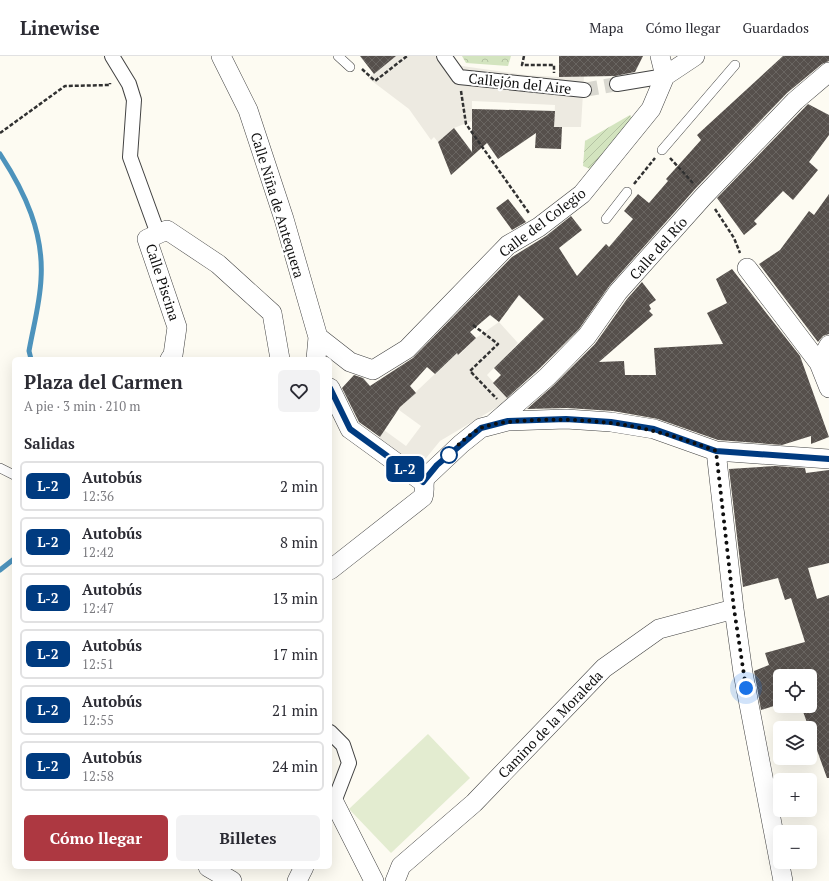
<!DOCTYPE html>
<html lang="es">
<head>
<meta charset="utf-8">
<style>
  :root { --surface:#fff; --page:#f2f2f3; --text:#2b2b33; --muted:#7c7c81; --line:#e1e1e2; --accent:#ad3841 }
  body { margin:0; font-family:"PT Serif",serif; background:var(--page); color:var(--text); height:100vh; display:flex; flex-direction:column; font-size:15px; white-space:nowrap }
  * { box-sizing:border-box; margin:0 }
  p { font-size:13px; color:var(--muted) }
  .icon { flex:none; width:22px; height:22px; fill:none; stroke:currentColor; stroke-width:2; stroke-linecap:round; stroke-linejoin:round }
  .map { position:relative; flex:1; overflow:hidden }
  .panel { position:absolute; left:12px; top:301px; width:320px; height:512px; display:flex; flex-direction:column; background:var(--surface); border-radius:6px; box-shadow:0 4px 16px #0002 }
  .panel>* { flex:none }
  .badge { padding:0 8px; border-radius:6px; font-size:14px; line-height:26px }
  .buttons { position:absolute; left:773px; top:613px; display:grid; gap:8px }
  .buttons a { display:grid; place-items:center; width:44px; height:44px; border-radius:6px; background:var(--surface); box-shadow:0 4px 16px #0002; font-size:20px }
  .you { position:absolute; width:20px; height:20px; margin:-10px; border:3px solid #fff; border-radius:50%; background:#1a73e8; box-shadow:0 0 0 6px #1a73e833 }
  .map>.badge { position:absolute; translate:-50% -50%; box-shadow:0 0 0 2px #fff }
  h2 { padding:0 12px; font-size:15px; line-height:36px }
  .round { display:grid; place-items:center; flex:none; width:42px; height:42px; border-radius:6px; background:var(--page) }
  .head { display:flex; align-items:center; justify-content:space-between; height:68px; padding:0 12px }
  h1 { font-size:19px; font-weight:600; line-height:30px }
  .primary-button { display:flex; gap:8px; margin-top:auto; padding:8px 12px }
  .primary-button a { flex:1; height:46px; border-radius:6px; background:var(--accent); color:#fff; font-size:16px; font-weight:600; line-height:46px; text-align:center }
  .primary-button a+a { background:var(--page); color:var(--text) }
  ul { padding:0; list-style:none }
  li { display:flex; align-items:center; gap:12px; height:50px; margin:0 8px 6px; padding:0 4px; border:2px solid var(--line); border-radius:6px }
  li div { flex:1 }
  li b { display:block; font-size:15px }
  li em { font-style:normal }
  li .badge { min-width:44px; font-weight:700; text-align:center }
  header { display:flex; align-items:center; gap:24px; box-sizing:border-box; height:56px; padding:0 20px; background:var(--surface); border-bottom:1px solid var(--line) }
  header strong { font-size:19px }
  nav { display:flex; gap:22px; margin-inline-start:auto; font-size:14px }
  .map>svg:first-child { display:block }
</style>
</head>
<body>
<header>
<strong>Linewise</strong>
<nav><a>Mapa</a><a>Cómo llegar</a><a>Guardados</a></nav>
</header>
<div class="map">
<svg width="829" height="825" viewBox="0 0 829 825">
  <defs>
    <pattern id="park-crowns" width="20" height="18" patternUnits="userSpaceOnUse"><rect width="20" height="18" fill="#d3e4bf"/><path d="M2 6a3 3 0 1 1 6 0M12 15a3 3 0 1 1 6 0" fill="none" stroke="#b4c2a3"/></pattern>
    <pattern id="garden-furrows" width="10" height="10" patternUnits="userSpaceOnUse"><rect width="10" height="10" fill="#d3e4bf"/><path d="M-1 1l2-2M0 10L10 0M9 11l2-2" fill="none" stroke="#b4c2a3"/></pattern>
    <pattern id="building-cross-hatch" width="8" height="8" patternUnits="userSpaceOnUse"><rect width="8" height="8" fill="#56504c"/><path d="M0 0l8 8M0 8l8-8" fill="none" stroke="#696561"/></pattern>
  </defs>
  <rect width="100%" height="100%" fill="#fdfbf2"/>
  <!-- park -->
  <path fill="url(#park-crowns)" d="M462 0H511L508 10 466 7Z"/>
  <!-- garden -->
  <path fill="url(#garden-furrows)" d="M630 59 632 62 590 113 583 110 585 85Z"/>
  <!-- pitch -->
  <path fill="#e3ecd0" d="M428 678 470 722 391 797 349 753Z"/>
  <!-- plaza -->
  <path fill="#edeae1" d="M396 0H449L462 10 526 19 559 21 584 20 581 71H554L555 49 472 45V65L454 72 438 86 434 81 431 84 409 53 368 22Z
    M499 266 518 287 487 319 509 344 440 385 422 407 404 409 377 386 384 374 406 390 421 370 399 354 400 351 457 297 459 299 476 282Z"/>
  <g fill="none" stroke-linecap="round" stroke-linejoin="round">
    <!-- stream -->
    <path stroke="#4d93bc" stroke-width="5" d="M0 98C25 136 44 177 41 223 40 247 33 272 29 295L31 303
      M0 514 14 503"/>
  </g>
  <!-- building -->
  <path fill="url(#building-cross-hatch)" d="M360 0H396L374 18Z
    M559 0H643L635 16 615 20 559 21Z
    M783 0H829V5L822 8 787 37 695 133 610 229 579 273 539 313 507 342 493 327 501 319 494 312 544 263 519 239 499 266 490 259 470 276 476 282 458 299 457 297 435 318 427 311 410 330 416 337 400 351 380 381 359 366 342 332 354 319 363 322 370 330 413 302 512 201 546 180 571 160 582 174 559 192 577 220 606 188 609 191 633 163 624 155 638 138 649 147 668 125 666 123 701 84 697 79Z
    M808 48 829 59V79L809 106 818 114 793 144 783 135 754 165 757 168 744 179 717 142Z
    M472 53 555 55 554 71H562L561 93 535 92 536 77 498 103 487 87 451 119 438 86 454 72 472 96Z
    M829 138V278L823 280 818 286 759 208 780 194 809 155 814 159Z
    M508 143 526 166 512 174 496 152Z
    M732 213 800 300 829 381 811 388V380L782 389 718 384 658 363 613 355 567 352 527 353 554 329 595 288 627 243 642 226 656 244 649 249 651 253 649 255 653 259 599 306 624 305 625 319H656L654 292 723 288 707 257 727 247 716 223Z
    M775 410 805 412 806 417 829 414V507L808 512 817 543 829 539V722H827L801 650H810V620H780V648L761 654 754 615 769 609 765 597 805 586 791 542 785 544 778 522 743 531 729 413Z"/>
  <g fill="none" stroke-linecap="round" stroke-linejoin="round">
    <!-- pedestrian-tunnel -->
    <path stroke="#d9d8d0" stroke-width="14" stroke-dasharray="14 7" stroke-linecap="butt" d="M584 34 617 28"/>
    <!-- service casing -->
    <g stroke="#424242" stroke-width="10">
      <path id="service" d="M338 0 350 11
        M662 94 735 9
        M606 163 627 136
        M0 412 14 419"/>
    </g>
    <!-- pedestrian casing -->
    <g stroke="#424242" stroke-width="16">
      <path id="pedestrian" d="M112 0 129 28 134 44 130 101 158 178
        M444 0 459 21 584 34
        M617 28 665 20
        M330 676 343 689 349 707 334 746"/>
    </g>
    <!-- minor casing -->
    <g stroke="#424242" stroke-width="20">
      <path id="minor" d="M221 0 248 54 284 163 318 281 316 303
        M660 0 665 20
        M665 20 695 0
        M747 212 819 307 829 332
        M318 281 350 306 373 314 407 293 508 189 539 171 582 138 651 53 665 20
        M170 303 173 299 177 271 147 183 167 174 218 208 272 257 280 303
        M819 307 829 289
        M330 332 350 373 423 426
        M492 369 547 321 587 280 618 236 703 141 795 45 829 16
        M716 395 734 553 743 617 783 825
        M330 514 423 441C426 434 422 428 426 421L461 388 481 372 508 365 566 363 611 366 654 373 716 395 829 403
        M334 746 374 825
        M208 811 232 825
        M297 825 304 811
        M395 825 401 810 474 747 604 612 659 573 734 553"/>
    </g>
    <!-- path -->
    <path stroke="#313131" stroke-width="2.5" stroke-dasharray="4 2" stroke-linecap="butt" d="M524 0 522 9H554V17
      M362 13 375 25 407 0
      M461 35 466 68 529 157
      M0 77 65 30 110 29V27
      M670 102 693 127
      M634 128 655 102
      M715 153 734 182 740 197
      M473 269 498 288 470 315 497 343"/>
    <!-- service -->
    <use href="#service" stroke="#fff" stroke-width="9"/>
    <!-- pedestrian -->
    <use href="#pedestrian" stroke="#fff" stroke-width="14"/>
    <!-- minor -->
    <use href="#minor" stroke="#fff" stroke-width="19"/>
  </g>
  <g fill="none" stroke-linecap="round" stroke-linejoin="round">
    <!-- line casing -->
    <g stroke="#fff" stroke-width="9">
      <path id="line" d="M330 332 350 373 423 426 437 409 481 372 508 365 566 363 611 366 654 373 716 395 829 403"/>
    </g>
    <!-- line -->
    <use href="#line" stroke="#003b80" stroke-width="6"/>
    <!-- walk -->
    <path stroke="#0f0f0f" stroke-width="4" stroke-dasharray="0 7.2" d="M449 399C456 390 471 377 481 372 499 365 519 365 538 364 606 362 653 371 716 395L734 553 746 632"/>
  </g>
  <!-- markers -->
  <circle fill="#fff" stroke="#003b80" stroke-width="2" cx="449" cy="399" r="8"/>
  <g text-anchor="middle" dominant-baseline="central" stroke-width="4" stroke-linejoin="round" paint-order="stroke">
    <!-- street labels -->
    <g font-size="14" fill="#0f0f0f" stroke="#fff">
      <text transform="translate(520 27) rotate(6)">Callejón del Aire</text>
      <text transform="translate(278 149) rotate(73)">Calle Niña de Antequera</text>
      <text transform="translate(542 166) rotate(-37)">Calle del Colegio</text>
      <text transform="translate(658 192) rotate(-48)">Calle del Río</text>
      <text transform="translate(163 226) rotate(72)">Calle Piscina</text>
      <text transform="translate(550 668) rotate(-46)">Camino de la Moraleda</text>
    </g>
  </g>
</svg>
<div class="buttons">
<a><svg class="icon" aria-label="locate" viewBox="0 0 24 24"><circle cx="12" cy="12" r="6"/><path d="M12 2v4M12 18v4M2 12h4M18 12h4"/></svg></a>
<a><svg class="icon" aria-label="layers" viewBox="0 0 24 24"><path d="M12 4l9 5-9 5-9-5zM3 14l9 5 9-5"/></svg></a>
<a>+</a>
<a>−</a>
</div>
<div class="you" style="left:746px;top:632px"></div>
<b class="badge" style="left:405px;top:413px;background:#003b80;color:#fff">L-2</b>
<section class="panel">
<div class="head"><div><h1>Plaza del Carmen</h1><p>A pie · 3 min · 210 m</p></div><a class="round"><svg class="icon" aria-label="heart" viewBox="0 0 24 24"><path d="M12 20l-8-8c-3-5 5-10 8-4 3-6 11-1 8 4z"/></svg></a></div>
<h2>Salidas</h2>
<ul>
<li><span class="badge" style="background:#003b80;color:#fff">L-2</span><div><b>Autobús</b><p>12:36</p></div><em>2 min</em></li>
<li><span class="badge" style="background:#003b80;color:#fff">L-2</span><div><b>Autobús</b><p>12:42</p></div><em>8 min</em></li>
<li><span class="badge" style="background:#003b80;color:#fff">L-2</span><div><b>Autobús</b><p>12:47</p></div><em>13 min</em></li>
<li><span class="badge" style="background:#003b80;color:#fff">L-2</span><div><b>Autobús</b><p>12:51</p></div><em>17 min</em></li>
<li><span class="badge" style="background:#003b80;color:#fff">L-2</span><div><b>Autobús</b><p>12:55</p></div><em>21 min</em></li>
<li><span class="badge" style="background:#003b80;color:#fff">L-2</span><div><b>Autobús</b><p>12:58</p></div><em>24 min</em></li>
</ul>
<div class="primary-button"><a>Cómo llegar</a><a>Billetes</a></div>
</section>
</div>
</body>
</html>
